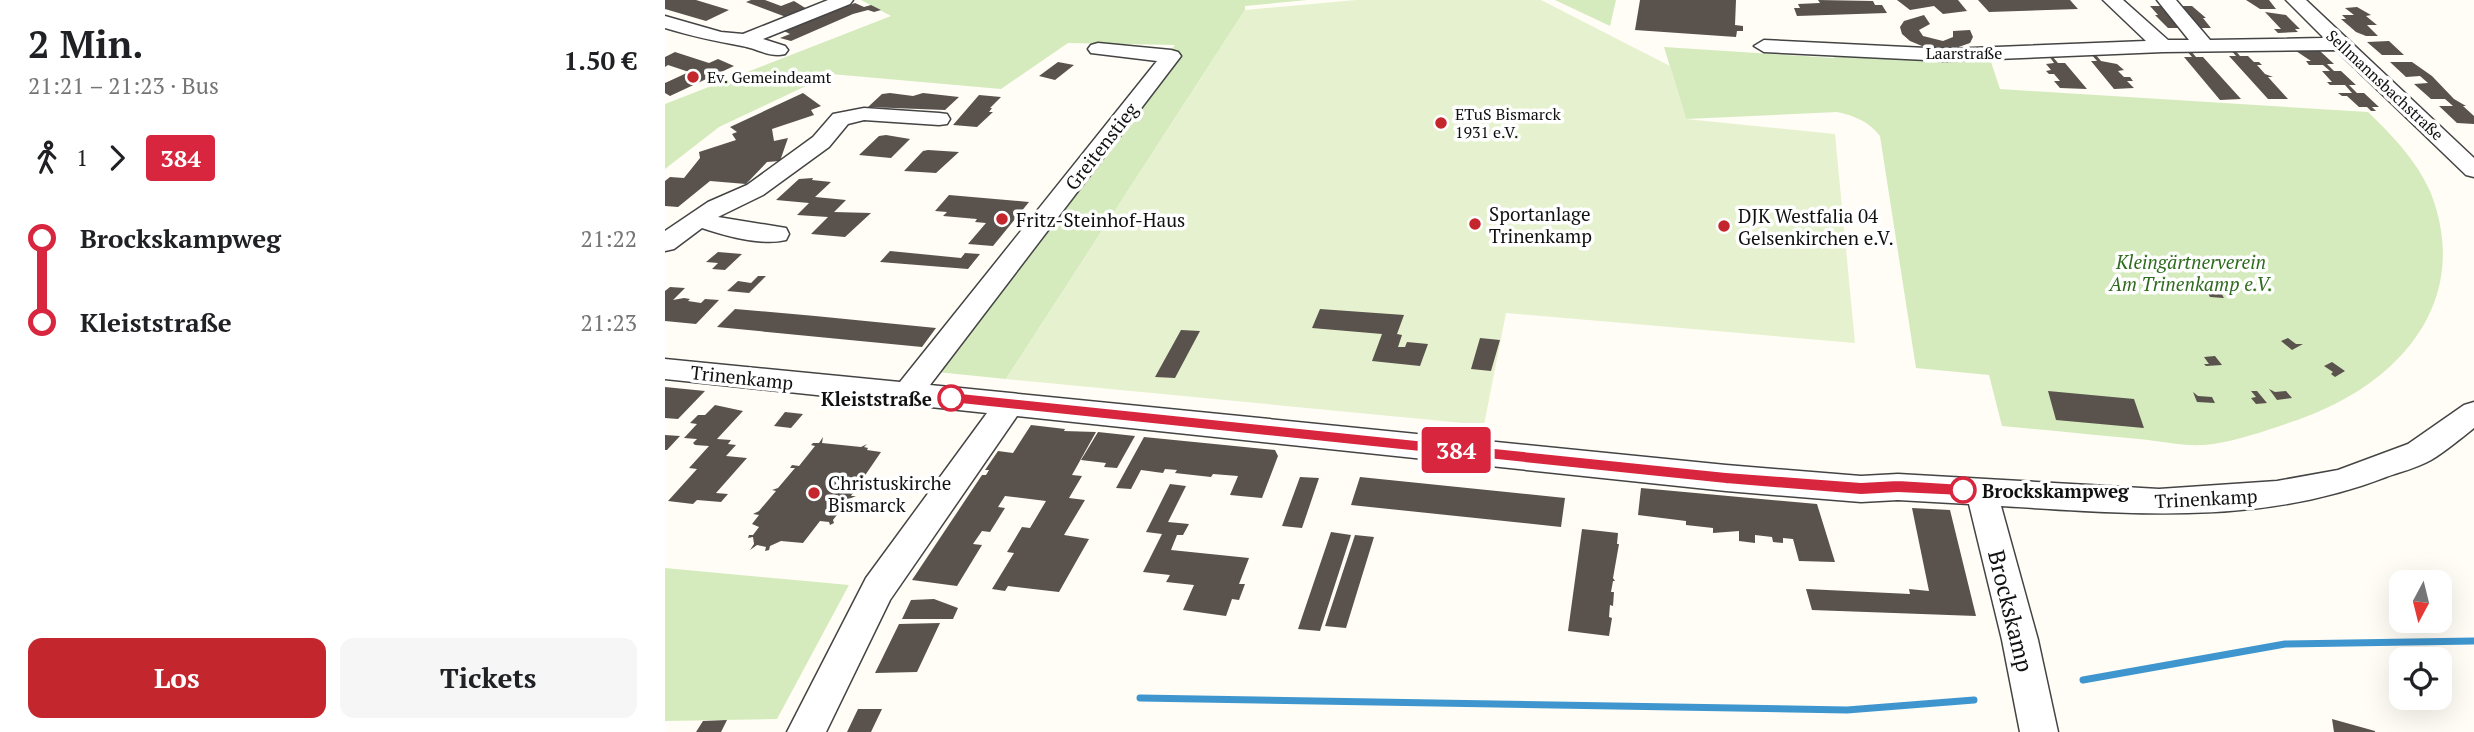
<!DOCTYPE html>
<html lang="de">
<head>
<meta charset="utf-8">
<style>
  :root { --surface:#fff; --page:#f6f6f6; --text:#202124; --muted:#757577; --accent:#c4262e }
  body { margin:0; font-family:"PT Serif",serif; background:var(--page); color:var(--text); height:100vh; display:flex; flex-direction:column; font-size:26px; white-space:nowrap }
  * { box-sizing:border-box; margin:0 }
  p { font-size:23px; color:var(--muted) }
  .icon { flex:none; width:38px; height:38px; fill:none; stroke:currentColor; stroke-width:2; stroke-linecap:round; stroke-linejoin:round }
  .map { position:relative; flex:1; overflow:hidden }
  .drawer { display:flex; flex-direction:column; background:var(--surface); width:665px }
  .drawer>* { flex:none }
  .badge { padding:0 14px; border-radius:5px; font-size:24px; line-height:46px }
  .needle { width:46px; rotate:187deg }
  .fabs { position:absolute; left:1724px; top:570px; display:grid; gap:14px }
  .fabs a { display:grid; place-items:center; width:63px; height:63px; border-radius:14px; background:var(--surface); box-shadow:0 7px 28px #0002; font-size:35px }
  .map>.badge { position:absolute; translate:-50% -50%; box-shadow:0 0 0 4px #fff }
  .legs { display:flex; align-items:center; gap:10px; height:77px; padding:0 28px; font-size:23px }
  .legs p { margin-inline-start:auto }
  .headline { display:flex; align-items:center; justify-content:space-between; height:119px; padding:0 28px }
  h1 { font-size:38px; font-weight:700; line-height:52px }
  .primary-button { display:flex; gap:14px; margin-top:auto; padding:14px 28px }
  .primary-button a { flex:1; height:80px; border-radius:14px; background:var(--accent); color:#fff; font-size:28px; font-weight:700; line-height:80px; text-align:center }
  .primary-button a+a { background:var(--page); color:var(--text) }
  ul { padding:0 28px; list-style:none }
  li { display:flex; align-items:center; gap:24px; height:84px; font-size:26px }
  li i { display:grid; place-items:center; width:10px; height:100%; margin:0 9px; background:currentColor }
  li i::after { content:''; width:18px; height:18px; margin:-9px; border:5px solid; border-radius:50%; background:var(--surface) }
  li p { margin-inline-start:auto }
  li:first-child i { background:linear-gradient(#0000 50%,currentColor 0) }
  li:last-child i { background:linear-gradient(currentColor 50%,#0000 0) }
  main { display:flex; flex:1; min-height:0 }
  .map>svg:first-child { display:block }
</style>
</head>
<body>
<main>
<section class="drawer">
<div class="headline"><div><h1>2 Min.</h1><p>21:21 – 21:23 · Bus</p></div><b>1.50 €</b></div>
<div class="legs"><svg class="icon" aria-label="walk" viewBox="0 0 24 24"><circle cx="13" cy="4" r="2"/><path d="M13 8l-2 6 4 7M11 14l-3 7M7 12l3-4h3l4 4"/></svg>1<svg class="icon" aria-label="forward" viewBox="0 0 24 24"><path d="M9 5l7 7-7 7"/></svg><b class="badge" style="background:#d7263d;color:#fff">384</b></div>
<ul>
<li><i style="color:#d7263d"></i><b>Brockskampweg</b><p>21:22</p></li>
<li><i style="color:#d7263d"></i><b>Kleiststraße</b><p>21:23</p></li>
</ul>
<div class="primary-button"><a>Los</a><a>Tickets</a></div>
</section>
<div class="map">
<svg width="1809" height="732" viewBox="0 0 1809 732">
  <rect width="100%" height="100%" fill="#fffdf5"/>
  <!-- green -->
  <path fill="#d5ebbd" d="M196 0H642L580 6V10L341 379 262 371 510 45 403 43 336 89 166 74 54 127 0 169V104L226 16Z
    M890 0H951L945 26Z
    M999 47 1169 58V53L1326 62 1335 89 1703 112C1727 135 1751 160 1765 191 1809 301 1734 384 1635 419 1609 428 1564 444 1537 445 1517 446 1495 441 1474 439 1428 435 1383 430 1337 426L1324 375 1251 368 1215 136C1203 121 1190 116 1172 112L1021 119Z
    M0 568 184 585 112 719 0 721Z"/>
  <!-- pitch -->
  <path fill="#e6f2cf" d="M691 0H876L1005 66 1021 119 1170 134 1190 343 841 313 819 425 341 379 580 10Z"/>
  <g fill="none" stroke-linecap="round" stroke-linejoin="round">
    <!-- stream -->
    <path stroke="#3f96cf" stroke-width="7" d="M1418 680 1620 644 1809 641
      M475 698 1182 710 1309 700"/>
  </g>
  <!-- building -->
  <path fill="#5a524d" d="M0 0H31L64 10 41 21 0 9Z
    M86 0H100L116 6 129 1 142 9 121 17 81 2Z
    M975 0H1071L1070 25 1078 26V31H1072L1071 37 970 30Z
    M1153 0 1208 1 1210 5H1217L1222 13 1132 16 1129 8H1135L1133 4 1155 3Z
    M1232 0H1293L1302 11 1278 14 1269 6 1245 10Z
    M1313 0H1405L1413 9 1324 12Z
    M1581 0H1604L1611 9H1595Z
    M190 3 199 7 206 5 216 10 209 12 203 10 188 14 126 41 115 38 125 34 119 31Z
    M1485 6H1498L1517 28H1503L1490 15H1493Z
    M1514 6H1527L1541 18H1538L1546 28H1533Z
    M1692 7 1706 15 1701 16 1712 25H1702L1713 36H1701L1691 32 1676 19H1681L1677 15H1689L1680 8Z
    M1600 12 1621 15 1635 29H1630L1633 32 1613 33 1609 29H1616Z
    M1259 15 1265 24 1254 30 1258 36 1278 41 1288 37V31L1305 30 1308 37 1305 43 1285 50 1257 46 1245 41 1237 34 1235 27 1239 21Z
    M1724 41 1739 55H1717L1702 42Z
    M1635 48 1655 51 1669 64H1662L1669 71H1676L1691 85H1684L1692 93H1699L1714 107H1707L1711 111H1706L1702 107H1694L1682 96H1677L1673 93H1687L1680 85H1665L1662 82H1667L1657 71H1665L1658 65H1644L1641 61H1646L1631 51H1638Z
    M1565 49H1569L1575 56H1583L1589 62H1594L1597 65H1592L1600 74 1608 77H1603L1623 99H1603L1564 56H1571Z
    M1521 50H1525L1531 57H1538L1576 99 1555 100 1519 57H1527Z
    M10 52 44 63 53 59 69 66 5 96 0 93V83L24 72 3 65 0 67V57Z
    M1426 54H1430L1436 61 1452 64 1459 70 1453 71 1459 77H1465L1468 81H1462L1469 88 1449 89 1426 61H1432Z
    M1384 56H1387L1393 63H1400L1422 89 1395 88 1389 81H1395L1389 74H1384L1381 71 1386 70 1381 64 1389 63Z
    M393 62 409 65 390 80 374 76Z
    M1725 62H1747L1767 76 1789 99 1801 106H1798L1809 116V124L1792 123 1774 106H1788L1780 99H1766L1749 84 1763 83 1755 76 1741 77Z
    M138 93 156 106 146 110 149 115 107 129 109 141 123 138 115 161 102 162 81 184 45 181 13 207 0 206V181L5 177 19 178 35 158 34 152 71 140 67 134 72 132 65 127Z
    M225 93 248 96 258 93 294 97 280 110 203 107 217 94Z
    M314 95 336 97 325 108H327L324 112H328L312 127 288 125Z
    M221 135 245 139 226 158 194 155 214 136Z
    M263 150 294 152 271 173 239 171 258 151Z
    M148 178 147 180 166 182 150 197 181 200 169 212 206 213 180 237 146 234 163 217 132 215 144 203 111 200 134 179Z
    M284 195 364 202 328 246 303 244 321 223 310 222 312 219 278 216 282 212 270 211Z
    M225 251 296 258 300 253 315 254 303 269 215 262Z
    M53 252 77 254 60 270 47 269 53 263 41 262Z
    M93 276H101L84 293 62 291 73 281 86 283Z
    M5 287 20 288 8 300 19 298 25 299 23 301 36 303 40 299 54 300 31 324 0 321V291Z
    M1540 287 1555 291 1559 298 1545 297Z
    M70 309 150 316 271 328 257 347 52 327Z
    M655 309 739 315 732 334 737 335 733 347H740L742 342 763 344 755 366 707 361 717 334 647 328Z
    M516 330 535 331 510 378 490 377Z
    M815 338 835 340 826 371 806 369Z
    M1623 338 1631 344H1638L1627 350 1616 341Z
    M1550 356 1557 365 1541 366 1539 364H1544L1539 357Z
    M1667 362 1680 371 1670 377 1666 374 1668 372 1659 366Z
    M0 387 40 391 13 419 0 418Z
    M1604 389 1610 392 1621 391 1627 398 1612 400Z
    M1383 391 1469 399 1479 428 1391 420Z
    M1586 391H1592L1602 403 1591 404 1586 398 1591 397Z
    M1528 392 1533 396 1547 397 1550 403 1532 402Z
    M50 405 78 411 52 439 66 440 63 444 71 445 61 456 82 458 51 493 63 494 56 502 32 500 28 504 3 501 32 469 24 468 44 446 30 445 28 443 32 439 19 438 32 424 25 423 33 415H40Z
    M120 412 138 414 126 428 109 426Z
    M366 425 400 429 399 431 431 432 407 475 417 476 404 498 420 500 399 535 424 539 394 592 343 586 340 591 327 589 349 553 342 552 357 527 365 528 381 501 340 496 333 507 340 508 325 532 317 531 308 544 317 545 292 586 247 580 317 475H321L324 470H320L333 451 348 453Z
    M433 432 470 436 452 468 439 467 441 463 416 460Z
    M0 435 15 436 2 450H0Z
    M158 437 157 443 196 447 202 444 199 447 203 448 202 450 216 452 186 496H191L184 499 168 520 169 523 165 525 164 522 155 521 138 543 116 541 105 546 104 550 100 551 101 547 92 545 85 550 89 544 88 537 83 538 84 535H88L94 527 87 524 94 515 88 514 94 511 111 491 107 490 113 488 130 468H125L127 465 134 466 150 446 146 445 148 443H154Z
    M479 437 610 450 613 456 597 498 565 495 573 476 548 474 546 477 510 473 512 470 500 469 498 473 476 470 466 489 451 488Z
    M635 477 654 478 637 528 617 526Z
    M695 477 900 498 896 527 686 505Z
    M505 484 521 486 503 522 524 524 518 535H512L506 550 584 558 574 584H580L574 600 567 599 561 616 518 610 529 585 501 582 505 575 478 572 497 534 481 532Z
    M976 488 1152 504 1170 562 1134 561 1128 539 1118 538V543L1108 542 1107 537 1090 535V543L1074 541V531L1048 533V528L1021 525V521L973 515Z
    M1247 508 1285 510 1311 616 1147 610 1141 589 1245 594 1244 589 1264 591Z
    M917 529 953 533 952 544H954L948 578 950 581H948L946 592H949L948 606 945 605 944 617 947 618 944 636 903 631Z
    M666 532 686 535 655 631 633 629Z
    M690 535 709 537 681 628 660 626Z
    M269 599 293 608 288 619H237L246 600Z
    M275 623 252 672 210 673 234 624Z
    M193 709H217L206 732H182Z
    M1667 719 1710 731V732H1669Z
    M62 720 56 732H31L38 721Z"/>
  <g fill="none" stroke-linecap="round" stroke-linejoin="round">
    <!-- minor casing -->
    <g stroke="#444" stroke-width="3">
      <path id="minor" d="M163 0H188L185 4 98 39 120 46 123 50 120 54C105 58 91 48 77 46 50 41 26 36 0 28V16L56 32 78 34Z
        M1438 0H1458L1503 40H1524L1492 0H1511L1545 40 1659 38 1621 0H1641L1809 158V177L1801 175 1671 50 1498 52 1282 61 1099 52 1089 46 1099 40 1282 49 1481 41Z
        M433 43 506 50 513 52 516 56 265 385 1061 465 1196 476 1233 474 1494 489 1612 481 1673 470 1743 444 1799 405 1809 402V428C1795 439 1781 451 1766 460 1752 468 1735 472 1721 477 1595 526 1468 514 1336 506L1373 640 1393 732H1355L1337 640 1304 504 1233 500 1196 502 1061 491 352 416 225 600 161 732H122L201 578 322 413 0 379V359L235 382 492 61 426 53 423 49 426 45Z
        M199 108 274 113 282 114 285 119 282 124 274 125 199 120 183 124 164 147 98 195 53 217 121 228 124 234 121 240C96 246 61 236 37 228L9 249 0 251V231L43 202 82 185 148 137 168 114Z"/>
    </g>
    <!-- minor -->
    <use href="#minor" fill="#fff" fill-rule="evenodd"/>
  </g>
  <!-- line-1 -->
  <path fill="#d7263d" stroke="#fff" stroke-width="2" d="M286 392 1061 472 1196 482 1233 480 1298 484 1305 490 1298 496 1233 493 1196 495 1061 484 286 403 279 398Z"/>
  <!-- markers -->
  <g fill="#c4262e" stroke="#fff" stroke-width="2.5">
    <circle cx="28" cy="77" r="7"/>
    <circle cx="776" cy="123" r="7"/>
    <circle cx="337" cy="219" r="7"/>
    <circle cx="810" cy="224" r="7"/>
    <circle cx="1059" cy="226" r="7"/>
    <circle cx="149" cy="493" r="7"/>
  </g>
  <g fill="#fff" stroke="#d7263d" stroke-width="3.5">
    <circle cx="286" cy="398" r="12"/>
    <circle cx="1298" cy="490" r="12"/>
  </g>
  <g text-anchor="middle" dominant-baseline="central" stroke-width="7" stroke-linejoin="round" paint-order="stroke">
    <!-- far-street labels -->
    <g font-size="16" fill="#111" stroke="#fff">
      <text x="1299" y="53">Laarstraße</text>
      <text transform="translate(1720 85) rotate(43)">Sellmannsbachstraße</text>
    </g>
    <!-- far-poi labels -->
    <g font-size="16" fill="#111" stroke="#fff" text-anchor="start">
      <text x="42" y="77">Ev. Gemeindeamt</text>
      <text x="790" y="114">ETuS Bismarck<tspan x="790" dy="18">1931 e.V.</tspan></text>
    </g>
    <!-- street labels -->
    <g font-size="19" fill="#111" stroke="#fff">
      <text transform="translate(436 146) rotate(-52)">Greitenstieg</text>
      <text transform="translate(77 377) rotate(6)">Trinenkamp</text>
      <text transform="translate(1541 498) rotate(-3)">Trinenkamp</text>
    </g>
    <!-- poi labels -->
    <g font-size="19" fill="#111" stroke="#fff" text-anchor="start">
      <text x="824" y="213">Sportanlage<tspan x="824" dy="22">Trinenkamp</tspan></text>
      <text x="1073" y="215">DJK Westfalia 04<tspan x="1073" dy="22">Gelsenkirchen e.V.</tspan></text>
      <text x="351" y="219">Fritz-Steinhof-Haus</text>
      <text x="163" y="482">Christuskirche<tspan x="163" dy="22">Bismarck</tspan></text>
    </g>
    <!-- park labels -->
    <g font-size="19" font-style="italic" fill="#2f6b1f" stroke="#fff">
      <text x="1526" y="261">Kleingärtnerverein<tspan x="1526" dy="22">Am Trinenkamp e.V.</tspan></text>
    </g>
    <!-- stop labels -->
    <g font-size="19" font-weight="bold" fill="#111" stroke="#fff" text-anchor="end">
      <text x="267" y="398">Kleiststraße</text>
      <text x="1317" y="490" text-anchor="start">Brockskampweg</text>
    </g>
    <!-- near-street labels -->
    <g font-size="23" fill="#111" stroke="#fff">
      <text transform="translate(1346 611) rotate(76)">Brockskamp</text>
    </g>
  </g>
</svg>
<div class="fabs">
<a><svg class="needle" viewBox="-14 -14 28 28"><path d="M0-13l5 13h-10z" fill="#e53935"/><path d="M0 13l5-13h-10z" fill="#757577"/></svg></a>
<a><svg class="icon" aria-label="locate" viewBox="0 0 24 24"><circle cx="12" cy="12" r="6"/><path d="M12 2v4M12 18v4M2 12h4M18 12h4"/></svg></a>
</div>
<b class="badge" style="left:791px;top:450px;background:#d7263d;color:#fff">384</b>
</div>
</main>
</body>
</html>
